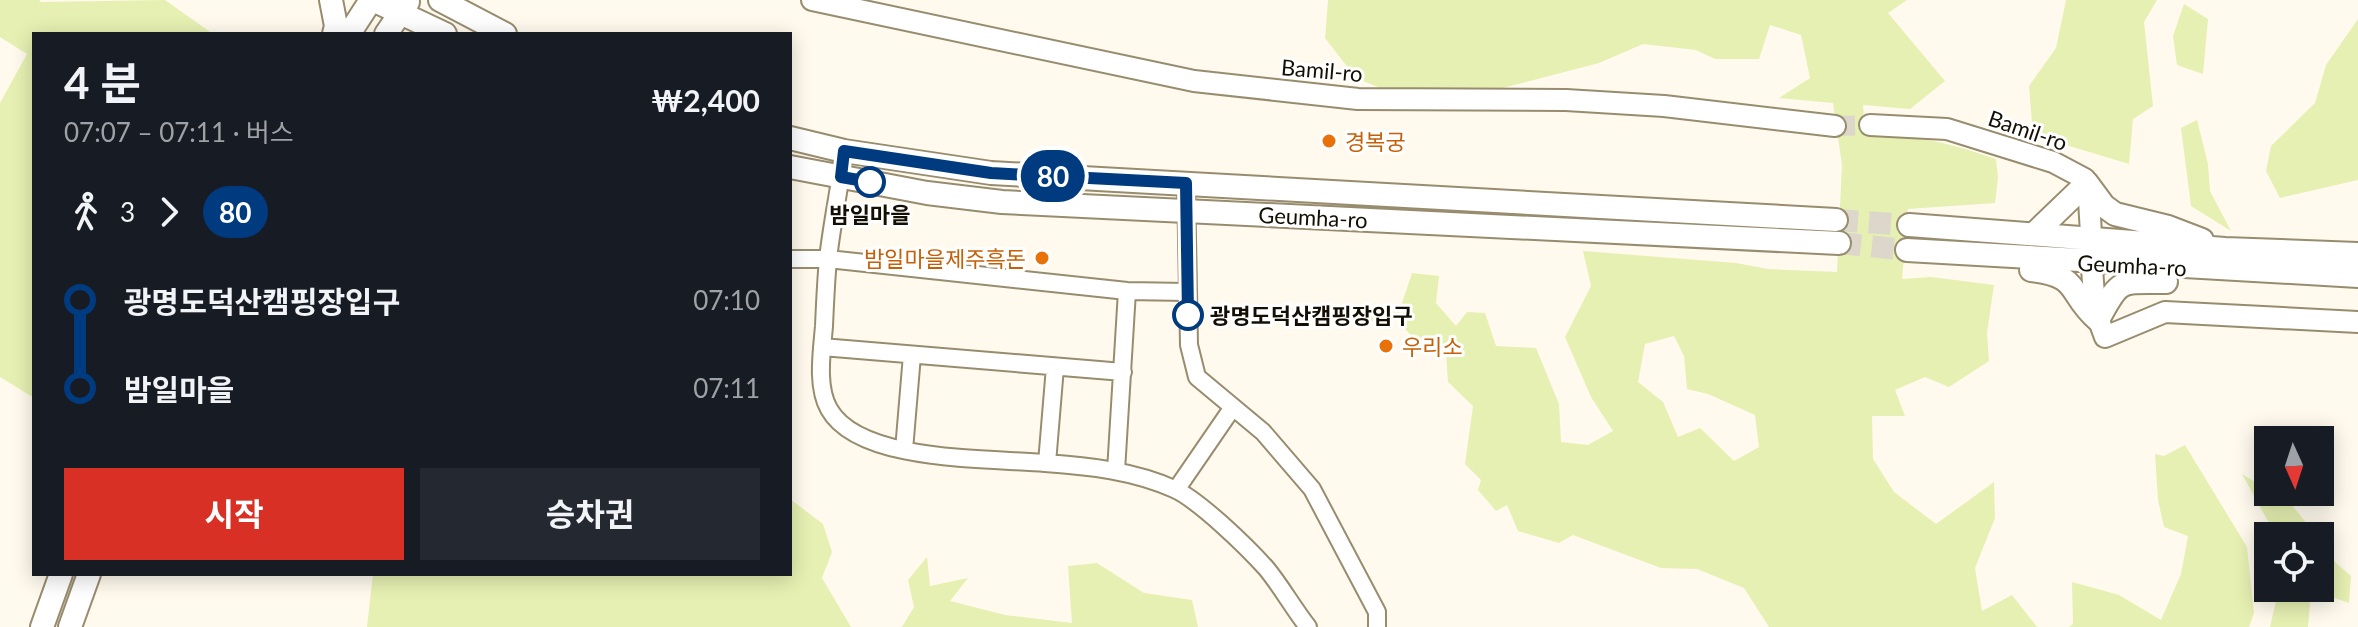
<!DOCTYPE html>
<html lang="ko">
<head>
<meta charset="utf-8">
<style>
  :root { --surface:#171b24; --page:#242831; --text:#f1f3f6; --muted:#9ea1a6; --accent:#d93025 }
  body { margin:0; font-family:Lato,"Noto Sans KR",sans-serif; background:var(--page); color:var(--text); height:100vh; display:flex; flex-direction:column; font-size:30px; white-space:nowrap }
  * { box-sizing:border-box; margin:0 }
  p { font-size:26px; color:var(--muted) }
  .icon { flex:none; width:44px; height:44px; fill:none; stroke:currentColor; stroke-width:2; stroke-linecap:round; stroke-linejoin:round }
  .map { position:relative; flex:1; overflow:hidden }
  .panel { position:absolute; left:32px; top:32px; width:760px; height:544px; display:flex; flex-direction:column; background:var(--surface); border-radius:0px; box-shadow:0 4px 20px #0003 }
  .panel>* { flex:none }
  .badge { padding:0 16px; border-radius:26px; font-size:28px; line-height:52px }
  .needle { width:52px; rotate:177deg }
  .buttons { position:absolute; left:2254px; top:426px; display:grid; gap:16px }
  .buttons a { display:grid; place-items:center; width:80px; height:80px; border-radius:0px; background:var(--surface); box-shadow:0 4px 20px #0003; font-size:40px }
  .map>.badge { position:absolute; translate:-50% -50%; box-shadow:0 0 0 4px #fff }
  .legs { display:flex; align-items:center; gap:12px; height:88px; padding:0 32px; font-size:26px }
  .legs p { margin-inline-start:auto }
  .summary { display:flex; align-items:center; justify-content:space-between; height:136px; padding:0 32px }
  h1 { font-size:44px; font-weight:700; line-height:60px }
  .action { display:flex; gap:16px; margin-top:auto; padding:16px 32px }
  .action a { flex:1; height:92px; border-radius:0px; background:var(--accent); color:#fff; font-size:32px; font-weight:700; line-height:92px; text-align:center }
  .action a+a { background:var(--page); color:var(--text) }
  ul { padding:0 32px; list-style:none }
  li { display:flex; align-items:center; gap:28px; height:88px; font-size:30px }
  li i { display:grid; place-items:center; width:12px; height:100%; margin:0 10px; background:currentColor }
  li i::after { content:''; width:20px; height:20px; margin:-10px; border:6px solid; border-radius:50%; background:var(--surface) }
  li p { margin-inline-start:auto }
  li:first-child i { background:linear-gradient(#0000 50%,currentColor 0) }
  li:last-child i { background:linear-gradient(currentColor 50%,#0000 0) }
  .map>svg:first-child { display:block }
</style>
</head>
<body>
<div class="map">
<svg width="2358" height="627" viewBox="0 0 2358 627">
  <rect width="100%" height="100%" fill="#fffaed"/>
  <!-- green -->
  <path fill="#e6f0b2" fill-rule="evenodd" d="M0 0H39L41 2 165 0 213 34H34V398L0 377V103L27 54 0 37Z
    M1328 0H1907L1888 13 1945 81 1910 109 1863 105 1865 134 1869 136C1922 136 1946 142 1996 159L1998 178 1995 203 1908 209 1902 279 1931 277 1994 285 1987 333 1989 361 1949 387 1925 377 1895 390 1905 416H1872L1873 459 1894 492 1936 524 1994 482 1995 518 1975 568 1982 611 2012 595 2037 627H1769L1744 588 1697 569 1661 568 1573 535 1559 543 1518 531 1507 505 1496 511 1478 490 1481 480 1465 464 1473 406 1448 382 1446 354 1425 353 1394 315 1375 321H1357L1356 306 1400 309 1412 273 1439 276 1436 303 1456 326 1467 312 1485 313 1496 346 1536 348 1559 404 1561 442 1588 445 1613 431 1591 397 1565 337 1591 286 1583 251 1736 263 1768 269 1837 272 1842 165 1833 103 1779 98 1810 78 1801 35 1770 25 1759 59H1715L1696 50 1643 44 1599 63 1488 92H1390L1356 78 1325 38ZM1674 336 1684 356 1687 389 1708 394 1755 415 1759 447 1734 461 1700 428 1678 437 1663 402 1638 382 1645 344Z
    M2066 0H2157L2144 22 2153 106 2133 119 2129 164 2033 135 2029 86 2056 48Z
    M2184 4 2208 19 2203 74 2177 65 2173 36Z
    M2358 19V180L2280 198 2266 171 2271 146 2315 103 2326 65Z
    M2197 120 2208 164 2210 191 2231 231 2191 206 2181 128Z
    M2185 445 2247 547 2254 613 2249 627H2069L2073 624 2072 582 2119 595 2161 620 2181 574 2188 536 2164 527 2158 500 2155 454 2164 456Z
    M2242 474 2290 503 2317 536H2276Z
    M790 499 823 524 832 552 822 578 851 627H367L373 574H790Z
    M2320 539 2336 563 2351 576 2349 603 2311 590 2308 627H2270L2279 588H2320Z
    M927 557 930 586 968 578 950 601 1005 615 1072 623 1068 566 1097 563 1144 593 1192 600 1198 627H902L914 607 908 580Z"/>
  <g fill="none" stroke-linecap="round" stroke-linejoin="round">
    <!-- tertiary-tunnel -->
    <path stroke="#dcd7ca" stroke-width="20" stroke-dasharray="20 10" stroke-linecap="butt" d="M1835 126 1870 125"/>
    <!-- secondary-tunnel -->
    <path stroke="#dcd7ca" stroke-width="22" stroke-dasharray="22 11" stroke-linecap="butt" d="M1836 220 1909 225
      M1839 243 1907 250"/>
    <!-- minor casing -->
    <g stroke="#988c6f" stroke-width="20">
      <path id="minor" d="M844 151C840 187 832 223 828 259 826 281 825 303 824 326 822 351 816 386 829 409 859 463 990 458 1045 463 1089 466 1134 471 1174 489 1199 500 1247 547 1266 568 1281 586 1293 608 1308 627
        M1186 183 1189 345 1197 377 1263 432 1312 489 1377 612V627
        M790 259H828L1127 291 1187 292
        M822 347 1123 372
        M904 450 912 355
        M1047 463 1055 367
        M1116 471 1127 291
        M1176 490 1233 407"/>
    </g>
    <!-- tertiary casing -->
    <g stroke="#988c6f" stroke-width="24">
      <path id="tertiary" d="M812 0 1194 81 1358 99 1566 100 1664 106 1835 126
        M1870 125 1947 129 2053 162 2085 179C2090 191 2089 205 2090 217 2093 258 2089 299 2105 337L2165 312 2358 322"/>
    </g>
    <!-- secondary casing -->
    <g stroke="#988c6f" stroke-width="26">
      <path id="secondary" d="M331 0 336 26 334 34
        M373 0 445 34
        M440 0 505 34
        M349 34 371 0
        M386 34 408 2
        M790 138 844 151 991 173 1836 220
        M790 167 927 193 1002 202 1839 243
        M1909 225 2225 249 2358 254
        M2035 233 2087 183 2104 206 2115 214 2168 227 2202 240
        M1907 250 2358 276
        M2031 270C2082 276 2066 292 2098 320 2121 276 2120 283 2166 282
        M42 627 61 574
        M70 627 89 574"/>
    </g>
    <!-- minor -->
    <use href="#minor" stroke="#fff" stroke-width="16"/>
    <!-- tertiary -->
    <use href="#tertiary" stroke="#fff" stroke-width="20"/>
    <!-- secondary -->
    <use href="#secondary" stroke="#fff" stroke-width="22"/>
  </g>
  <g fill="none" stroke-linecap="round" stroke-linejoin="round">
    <!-- line-1 casing -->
    <g stroke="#fff" stroke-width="18">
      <path id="line-1" d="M870 182 841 177 844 151 991 173 1186 183 1188 315"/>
    </g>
    <!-- line-1 -->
    <use href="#line-1" stroke="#003b80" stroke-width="12"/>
  </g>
  <!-- markers -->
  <g fill="#e8710a" stroke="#fff" stroke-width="3">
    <circle cx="1329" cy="141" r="8"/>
    <circle cx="1042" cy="258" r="8"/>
    <circle cx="1386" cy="346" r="8"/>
  </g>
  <g fill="#fff" stroke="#003b80" stroke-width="4">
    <circle cx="870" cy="182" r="14"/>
    <circle cx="1188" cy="315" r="14"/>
  </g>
  <g text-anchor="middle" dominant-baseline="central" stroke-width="6" stroke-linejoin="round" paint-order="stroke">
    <!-- street labels -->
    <g font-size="22" fill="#140f05" stroke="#fff">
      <text transform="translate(1322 70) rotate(5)">Bamil-ro</text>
      <text transform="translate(2028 130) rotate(19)">Bamil-ro</text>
      <text transform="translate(1313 217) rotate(3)">Geumha-ro</text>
      <text transform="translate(2132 265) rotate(3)">Geumha-ro</text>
    </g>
    <!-- food labels -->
    <g font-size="22" fill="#c56008" stroke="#fff" text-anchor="start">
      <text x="1345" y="141">경복궁</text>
      <text x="1026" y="258" text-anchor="end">밤일마을제주흑돈</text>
      <text x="1402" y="346">우리소</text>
    </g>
    <!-- stop labels -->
    <g font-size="22" font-weight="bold" fill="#140f05" stroke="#fff">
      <text x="870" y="214">밤일마을</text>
      <text x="1210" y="315" text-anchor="start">광명도덕산캠핑장입구</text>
    </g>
  </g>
</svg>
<div class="buttons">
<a><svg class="needle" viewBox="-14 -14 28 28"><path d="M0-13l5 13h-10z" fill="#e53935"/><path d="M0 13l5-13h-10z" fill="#9ea1a6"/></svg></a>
<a><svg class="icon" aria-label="locate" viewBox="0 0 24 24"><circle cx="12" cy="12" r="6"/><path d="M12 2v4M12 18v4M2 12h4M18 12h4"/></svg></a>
</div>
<b class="badge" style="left:1053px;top:176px;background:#003b80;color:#fff">80</b>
<section class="panel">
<div class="summary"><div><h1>4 분</h1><p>07:07 – 07:11 · 버스</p></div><b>₩2,400</b></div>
<div class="legs"><svg class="icon" aria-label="walk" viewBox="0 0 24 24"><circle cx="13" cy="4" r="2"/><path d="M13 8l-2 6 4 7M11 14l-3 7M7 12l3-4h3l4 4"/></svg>3<svg class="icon" aria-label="forward" viewBox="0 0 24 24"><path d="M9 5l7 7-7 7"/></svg><b class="badge" style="background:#003b80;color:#fff">80</b></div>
<ul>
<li><i style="color:#003b80"></i><b>광명도덕산캠핑장입구</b><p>07:10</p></li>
<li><i style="color:#003b80"></i><b>밤일마을</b><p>07:11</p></li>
</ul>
<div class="action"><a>시작</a><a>승차권</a></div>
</section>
</div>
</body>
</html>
